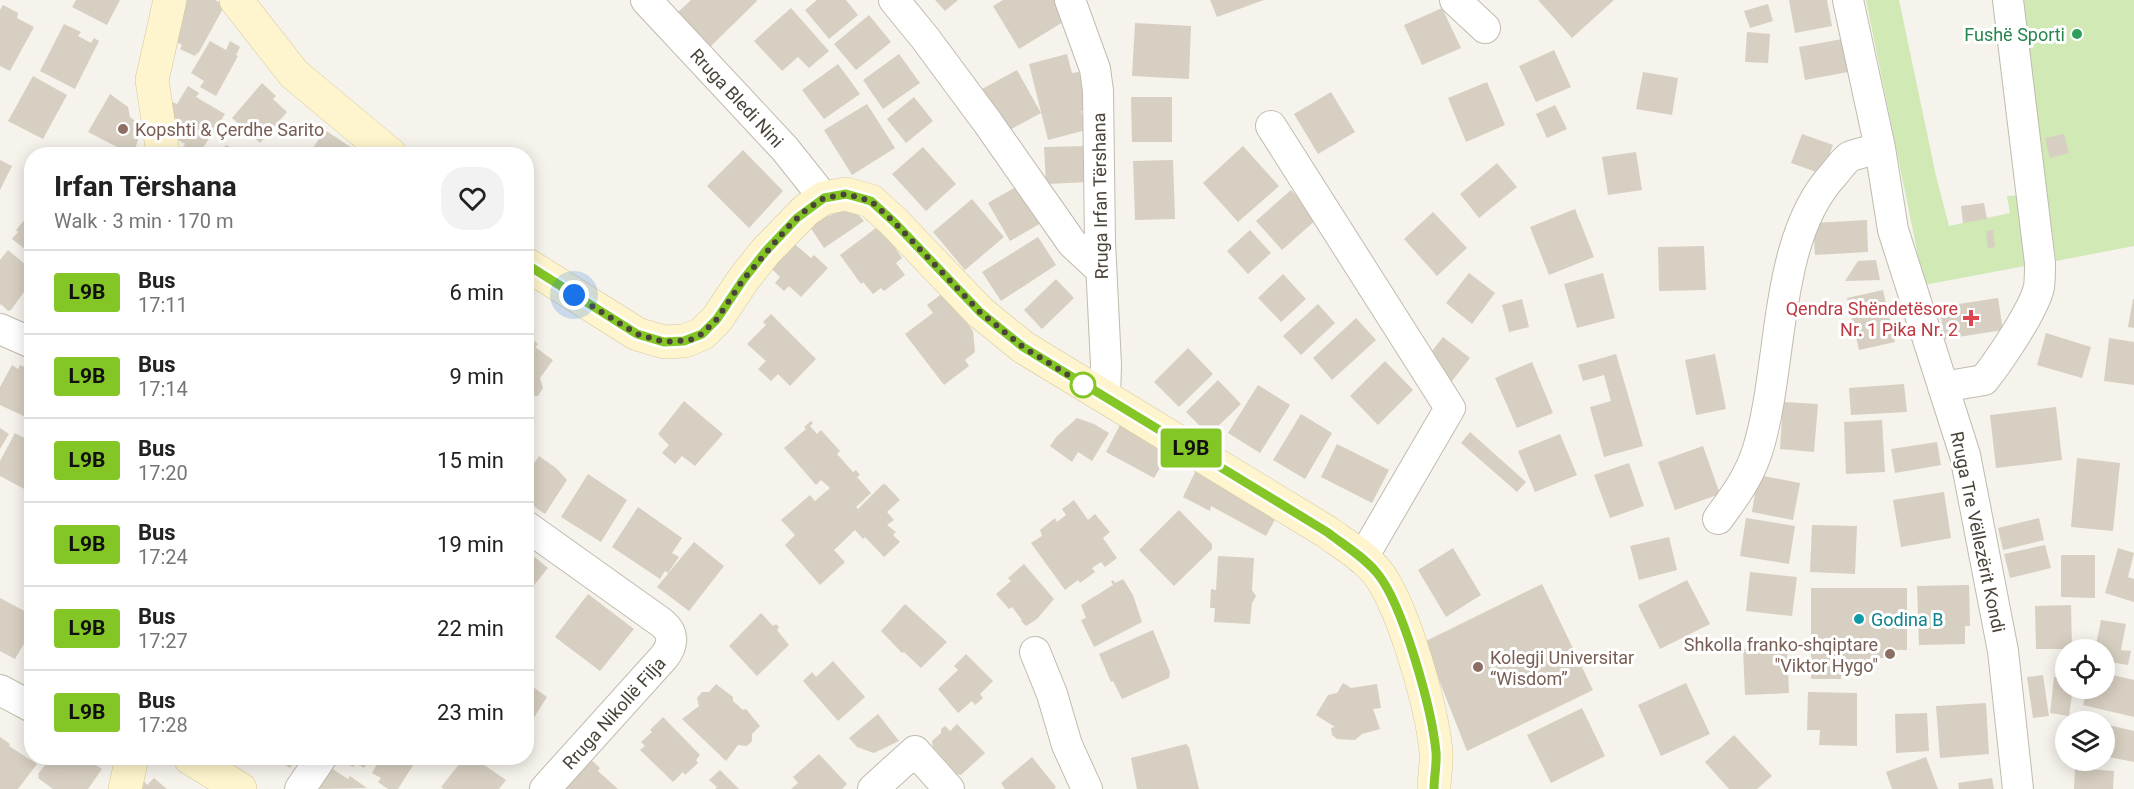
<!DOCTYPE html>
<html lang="en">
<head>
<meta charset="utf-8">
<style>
  :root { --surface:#fff; --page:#f2f2f2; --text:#222; --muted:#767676; --line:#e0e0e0 }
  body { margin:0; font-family:Roboto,sans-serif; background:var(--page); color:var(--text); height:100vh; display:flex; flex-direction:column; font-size:22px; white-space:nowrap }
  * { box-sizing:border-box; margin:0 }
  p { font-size:20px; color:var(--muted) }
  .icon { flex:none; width:33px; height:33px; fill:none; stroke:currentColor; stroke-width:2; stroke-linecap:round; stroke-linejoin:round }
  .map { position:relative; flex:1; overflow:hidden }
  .drawer { position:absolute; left:24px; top:147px; width:510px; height:618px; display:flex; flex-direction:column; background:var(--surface); border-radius:24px; box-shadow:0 3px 15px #0003 }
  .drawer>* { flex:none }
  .badge { padding:0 12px; border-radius:4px; font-size:21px; line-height:39px }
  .fabs { position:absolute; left:2055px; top:639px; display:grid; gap:12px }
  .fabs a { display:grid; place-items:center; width:60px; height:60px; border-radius:50%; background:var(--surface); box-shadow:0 3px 15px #0003; font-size:30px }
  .you { position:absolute; width:30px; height:30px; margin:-15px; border:4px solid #fff; border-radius:50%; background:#1a73e8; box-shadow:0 0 0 9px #1a73e833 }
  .map>.badge { position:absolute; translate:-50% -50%; box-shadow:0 0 0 3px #fff }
  .round { display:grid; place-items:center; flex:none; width:63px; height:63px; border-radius:24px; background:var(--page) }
  .overview { display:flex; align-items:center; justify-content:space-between; height:102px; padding:0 30px }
  h1 { font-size:28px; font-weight:700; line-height:45px }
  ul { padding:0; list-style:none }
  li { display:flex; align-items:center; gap:18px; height:84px; padding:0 30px; border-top:2px solid var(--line) }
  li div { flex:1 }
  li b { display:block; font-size:22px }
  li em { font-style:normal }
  li .badge { min-width:66px; font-weight:700; text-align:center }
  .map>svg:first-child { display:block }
</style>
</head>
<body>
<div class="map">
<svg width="2134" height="789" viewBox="0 0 2134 789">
  <rect width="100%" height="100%" fill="#f5f3eb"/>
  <!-- green -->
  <path fill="#d0e9b5" d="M1866 0H1899L1936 176 1949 226 2010 213 2007 196 2023 195 2030 265 1924 285Z
    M2022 0H2134V246L2056 261Z"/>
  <!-- building -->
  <path fill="#d7cfc1" d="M76 0H120L107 25 72 7Z
    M179 0H215L225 5 198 54 197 53 195 56 180 49 182 45 173 40 181 27 178 22Z
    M691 0H756L757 1 709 48 676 14Z
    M817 0H846L858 15 829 39 805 10Z
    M935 0H958L945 11Z
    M1003 0H1057L1068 19 1019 49 993 6Z
    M1210 0H1264L1217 17Z
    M1538 0H1614L1572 38Z
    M1789 0H1827L1832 26 1795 33Z
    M1768 4 1773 21 1750 28 1744 11Z
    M3 5 18 13 17 18 34 27 10 71 0 66V10Z
    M791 8 829 51 809 68 798 57 782 71 754 41Z
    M1442 8 1461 48 1422 65 1404 25Z
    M869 15 891 42 856 70 834 44Z
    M1135 23 1191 26 1189 79 1132 76Z
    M64 24 81 32 78 36 91 43 94 38 99 41 75 89 40 71Z
    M1747 32 1770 34 1768 63 1745 62Z
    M1842 39 1848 72 1805 80 1799 47Z
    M210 41 226 50 230 41 240 47 236 55 238 56 216 96 200 87 204 81 191 73Z
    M1554 50 1571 87 1536 102 1519 66Z
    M899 54 920 83 883 109 863 80Z
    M1067 54 1072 73 1079 72 1088 109 1081 111 1086 130 1048 140 1029 64Z
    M838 64 860 94 824 119 802 90Z
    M1017 70 1041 113 1006 132 982 89Z
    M1643 72 1678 78 1672 115 1636 109Z
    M33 76 67 95 43 139 8 121Z
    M1487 82 1505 125 1466 142 1448 98Z
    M262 83 276 96 273 99 287 112 260 143 232 118Z
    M188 86 199 93 196 97 225 114 199 154H193L182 148 185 144 178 140 182 133 175 129 177 125 172 121 168 110 172 102 177 104Z
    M1331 92 1355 132 1318 154 1294 114Z
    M110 94 128 107 130 117 143 127 133 154H113L117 147 88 132Z
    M914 97 933 121 906 143 887 119Z
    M1131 97H1172V142H1132Z
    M867 104 895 148 852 175 824 130Z
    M1555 105 1567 129 1547 138 1536 114Z
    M325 130 361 154H309Z
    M1802 134 1833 145 1822 174 1791 163Z
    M2064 134 2069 153 2050 158 2045 138Z
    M226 145 242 154H220Z
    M1088 146 1089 182 1046 184 1044 147Z
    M1243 146 1279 186 1238 222 1203 183Z
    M923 147 956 184 926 211 892 174Z
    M743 150 783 191 749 228 707 186Z
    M1636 152 1642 190 1608 195 1602 157Z
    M0 160 12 166 0 190Z
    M1173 160 1175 219 1135 220 1133 161Z
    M1497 163 1517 187 1479 218 1460 194Z
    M1021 184 1043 222 1010 241 988 203Z
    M1291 190 1317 219 1282 250 1256 221Z
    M972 199 1004 237 965 270 933 232Z
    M1984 203 1987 219 1963 223 1961 206Z
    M1575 209 1594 257 1549 275 1530 227Z
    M854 210 864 221 824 248 810 227 811 222 842 211Z
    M32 211V249L27 246 25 249 12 239 18 232 16 230Z
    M1433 212 1467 248 1437 276 1404 239Z
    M1867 220 1868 252 1815 255 1813 223Z
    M880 225 902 258 896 263 905 275 884 291 881 288 873 294 863 282 861 284 840 255Z
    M1250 230 1271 253 1248 274 1227 251Z
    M1993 230 1995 247 1988 248 1986 231Z
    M1038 237 1056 265 1001 301 982 272Z
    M792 242 811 258 814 255 828 268 801 297 789 286 784 291 775 283 780 277 770 267Z
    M1704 246 1706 290 1659 291 1658 247Z
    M8 250 32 270V288L26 289 11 310 8 311 1 304 0 306V260Z
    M1876 260 1880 280 1845 281 1858 261Z
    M1469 273 1495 293 1472 324 1446 303Z
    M1603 273 1615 318 1577 328 1564 284Z
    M1283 274 1306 299 1281 322 1258 298Z
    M1056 279 1074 298 1042 329 1024 310Z
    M1883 290 1895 342 1859 350 1847 298Z
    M944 292 973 331 975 352 965 360 969 366 944 385 905 334 933 313 927 305Z
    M1998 298 2003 330 1945 339 1939 307Z
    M1522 299 1529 327 1509 332 1502 305Z
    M2133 299H2134V328L2128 327Z
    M1318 304 1335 323 1301 355 1283 336Z
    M771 314 816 359 790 386 778 374 771 381 758 369 766 361 747 344 766 325 763 322Z
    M1356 318 1376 340 1332 380 1313 358Z
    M2046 333 2091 347 2082 378 2037 365Z
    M526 335 538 344 535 347 553 360 540 378 543 388 538 396H526Z
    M1443 337 1470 358 1452 381 1425 360Z
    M2109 338 2134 342V385L2104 381Z
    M1188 348 1213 374 1179 407 1154 382Z
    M1616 354 1643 446 1604 457 1590 407 1611 401 1604 375 1583 381 1578 365Z
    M1715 354 1726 409 1696 415 1685 360Z
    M1385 361 1413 390 1378 425 1350 396Z
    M1532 362 1553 413 1517 428 1495 378Z
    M12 365 18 369 20 365 25 367 24 370 32 374V415L30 419 0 405V387Z
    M1218 380 1241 404 1209 435 1186 412Z
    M1904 384 1907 412 1851 415 1849 388Z
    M1258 385 1290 405 1260 453 1228 433Z
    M684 401 723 434 695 466 682 456 675 464 662 453 669 445 658 434Z
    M1783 402 1818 404 1814 452 1780 449Z
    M2056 407 2062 460 1996 468 1990 415Z
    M1301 414 1332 433 1305 479 1273 460Z
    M1077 418 1094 424 1109 433 1092 461 1078 452 1072 462 1050 446 1057 436Z
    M1882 420 1885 472 1846 474 1844 422Z
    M811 421 813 423 810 426 817 434 821 430 840 451 837 454 853 472 856 470 860 475 857 477 871 493 856 507 858 509 883 484 886 485 900 500 887 512 894 520 887 525 896 532 893 535 900 542 884 557 865 537 863 539 855 530 834 550 845 562 820 585 785 545 795 535 781 520 810 495 815 501 830 488 821 480 816 485 784 448 806 429 804 427Z
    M1122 421 1168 454 1164 452 1159 461 1163 463 1154 478 1106 452Z
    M0 428 9 434 0 449Z
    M1470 432 1526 482 1517 492 1461 443Z
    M15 433 32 442 30 492 0 476V461Z
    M1560 434 1577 475 1535 492 1518 451Z
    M1937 442 1941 465 1895 473 1891 449Z
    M1337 444 1389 470 1372 503 1321 477Z
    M1703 446 1720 494 1675 510 1658 462Z
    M539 456 556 468 567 480 545 514 532 505 530 508 526 506V474Z
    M2077 458 2120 463 2113 531 2071 527Z
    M1629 463 1644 506 1610 518 1594 475Z
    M1198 466 1277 516 1266 536 1211 506 1210 511 1183 497Z
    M588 474 627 500 601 542 561 517Z
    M1758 475 1800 483 1793 520 1752 512Z
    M1944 492 1951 538 1901 547 1893 500Z
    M1074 500 1088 520 1095 514 1110 532 1103 538 1117 558 1105 567 1101 562 1092 568 1095 572 1080 583 1078 580 1065 590 1031 543 1042 536 1040 530 1055 518 1057 522 1066 515 1062 509Z
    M638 507 682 538 672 553 679 557 668 573 665 571 660 579 612 547Z
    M1179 510 1212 544V549L1174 586 1139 550Z
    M1746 518 1795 526 1789 564 1740 556Z
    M2039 518 2044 540 2003 550 1998 528Z
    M1812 525 1857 526 1855 574 1810 572Z
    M1669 537 1677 570 1639 580 1630 546Z
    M694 542 724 566 689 611 657 587Z
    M2045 545 2051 568 2010 578 2004 554Z
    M1453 548 1481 595 1446 617 1418 570Z
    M2118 548 2134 553 2128 577 2134 579V602L2105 593Z
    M526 550 548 568 526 595Z
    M2061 555H2095V598L2061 597Z
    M1218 556 1254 558 1252 590 1256 596 1252 603 1250 624 1214 622 1215 608H1210L1211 589 1216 590Z
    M1024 564 1054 599 1037 619 1026 626 1021 621 1022 620 1012 607 1009 609 996 594 1011 581 1008 578Z
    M1750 572 1797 577 1792 616 1746 611Z
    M1123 579 1133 595 1142 622 1094 647 1081 620 1086 618 1081 605 1113 585 1111 581 1113 580 1115 583Z
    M1687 580 1710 624 1660 649 1638 605Z
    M1542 584 1593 690 1467 751 1424 642Z
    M1969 585 1970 626H1965V644L1919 645 1917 586Z
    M1811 588H1907V650H1887V658H1873V666H1857L1858 672H1841V679H1811Z
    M588 594 634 629 600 671 555 637Z
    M0 598 32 615V630L15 659 0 651Z
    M905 604 947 642 921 668 904 652 902 653 881 631Z
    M2071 605 2072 649H2036L2035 606Z
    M761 613 773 626 776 624 779 627 777 630 789 645 757 676 729 646Z
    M2101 620 2126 624 2121 650 2131 651 2128 665 2104 661V650H2095Z
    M1153 630 1170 672 1169 678 1122 699 1113 681 1111 682 1099 654Z
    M1787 647 1789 693 1745 695 1743 649Z
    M966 654 993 681 980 694 983 698 975 705 972 701 958 713 938 689 958 670 954 666Z
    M833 661 865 697 838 721 803 681 812 672 816 677Z
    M2104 673 2134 680V717L2083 705 2087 688H2104Z
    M2043 675 2049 716 2033 718 2027 677Z
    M2054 677 2066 678V688H2073L2069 716 2050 713Z
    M526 682 547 697 526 730Z
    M1343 683 1351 688 1377 684 1381 708 1373 709 1380 729 1362 734 1355 740 1337 739 1332 735 1331 728 1335 727 1316 715 1328 695 1337 693Z
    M1686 683 1710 734 1661 756 1638 705Z
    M716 684 733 697V701L743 710 746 709 760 726 752 734V741L747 746 738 745 726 761 682 719 699 706 697 698 702 692H709Z
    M1808 692 1857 693V746L1819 745 1820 730H1807Z
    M1986 703 1989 754 1940 758 1936 706Z
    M1582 708 1605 756 1551 783 1527 735Z
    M1927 713 1929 751 1896 753 1895 714Z
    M878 714 899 741 874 753 857 747 849 738Z
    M663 717 700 755 696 760 698 763 685 775 683 772 673 782 640 750 645 746 641 742 652 732 650 730Z
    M957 724 985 753 961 775 957 774 933 747 932 741 941 733V729L945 726 950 731Z
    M2104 724 2134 731V762L2104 756Z
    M1734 735 1772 776 1757 789H1729L1705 762Z
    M0 737 10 744 9 746 37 764 18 789H0Z
    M1186 744 1189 747 1199 789H1137L1131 758Z
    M819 754 847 784 842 789H791L798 783 793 777Z
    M1032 757 1056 787 1054 789H1005L1001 783Z
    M1926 757 1938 789H1892L1886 772Z
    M50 758H86L102 769 88 789H53L38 778 39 776 38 774Z
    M274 758H297L290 768Z
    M339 758H414L417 759 398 789H388L378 782 381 778 372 773 377 764 370 759 364 768 356 763 353 767Z
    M464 758H474L506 780 499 789H444L441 787Z
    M589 758 600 768 598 771 618 789H561Z
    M331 768 348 779 350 776 367 788 317 789Z
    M2075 768 2114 771 2113 789H2074Z
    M720 770 739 789H715L717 787 709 780Z
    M154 778 167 789H137L144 781 147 785Z
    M1992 778 1994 789H1959L1958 783Z"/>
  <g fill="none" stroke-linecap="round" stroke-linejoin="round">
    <!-- street casing -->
    <g stroke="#c1bbae" stroke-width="32">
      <path id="street" d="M646 0 785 149 824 198
        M894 0 925 38 988 123 1072 243 1101 270
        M1070 0 1095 69 1098 91 1100 242 1106 365 1105 397
        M1455 0 1485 28
        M1848 0 1880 148 1893 230 1965 455 2003 651 2018 789
        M1271 126 1450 408 1362 559
        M0 329 32 343
        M1943 387 1984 380C1999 361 2034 310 2039 287 2040 280 2040 271 2040 263L2008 0
        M1718 519C1734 497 1748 479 1757 452 1784 368 1772 240 1834 174 1838 169 1844 161 1849 157 1858 153 1871 151 1880 148
        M526 526 662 623C674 633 674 644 664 657L545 789
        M1035 652 1052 694 1067 745 1087 789
        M0 690 32 707
        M300 789 321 758
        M873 789 915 751 949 789"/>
    </g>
    <!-- secondary casing -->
    <g stroke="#d4c89c" stroke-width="34">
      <path id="secondary" d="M236 0 294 74 390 154
        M163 154 152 80 170 0
        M526 264 637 334 664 342 684 341 702 334 717 319 743 280 765 252 806 210 824 198 846 194 871 201 894 222 980 312 1023 347 1327 532C1345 545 1367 558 1380 576 1405 613 1432 708 1436 752 1437 764 1434 777 1434 789
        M190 758 240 789
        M125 789 132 758"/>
    </g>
    <!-- street -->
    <use href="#street" stroke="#fff" stroke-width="30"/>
    <!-- secondary -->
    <use href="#secondary" stroke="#fef4cd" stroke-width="33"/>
  </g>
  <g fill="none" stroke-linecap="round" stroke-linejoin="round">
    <!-- line casing -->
    <g stroke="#fff" stroke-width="14">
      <path id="line" d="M526 264 637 334 664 342 684 341 702 334 717 319 743 280 765 252 797 218 824 198 846 194 871 201 894 222 980 312 1023 347 1327 532C1344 545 1364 557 1377 573 1403 604 1432 710 1436 752 1437 764 1434 777 1434 789"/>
    </g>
    <!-- line -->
    <use href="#line" stroke="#85c627" stroke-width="9"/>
    <!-- walk -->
    <path stroke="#4a4439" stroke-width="6" stroke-dasharray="0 10.8" d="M574 295 637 334 664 342 690 340 702 334 717 319 743 280 788 227 806 210 824 198 846 194 871 201 894 222 980 312 1023 347 1086 386 1083 385"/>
  </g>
  <!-- markers -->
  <circle fill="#2e9e5b" stroke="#fff" stroke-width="2" cx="2077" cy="34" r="6"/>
  <g fill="#8d6e63" stroke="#fff" stroke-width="2">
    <circle cx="123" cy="129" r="6"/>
    <circle cx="1890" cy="654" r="6"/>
    <circle cx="1478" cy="667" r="6"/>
  </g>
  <path fill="#e0444e" stroke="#fff" stroke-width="2" d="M1968 309h6v6h6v6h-6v6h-6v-6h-6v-6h6z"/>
  <circle fill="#fff" stroke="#85c627" stroke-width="3" cx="1083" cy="385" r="12"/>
  <circle fill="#0f9aa8" stroke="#fff" stroke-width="2" cx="1859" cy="619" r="6"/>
  <g text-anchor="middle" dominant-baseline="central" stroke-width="6" stroke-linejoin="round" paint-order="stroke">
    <!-- leisure labels -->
    <g font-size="18" fill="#27864d" stroke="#fff" text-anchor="end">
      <text x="2065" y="34">Fushë Sporti</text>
    </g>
    <!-- street labels -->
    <g font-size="18" fill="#4a4439" stroke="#fff">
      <text transform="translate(737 98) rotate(47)">Rruga Bledi Nini</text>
      <text transform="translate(1100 196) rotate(-91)">Rruga Irfan Tërshana</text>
      <text transform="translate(1978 532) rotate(78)">Rruga Tre Vëllezërit Kondi</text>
      <text transform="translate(614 713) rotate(-48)">Rruga Nikollë Filja</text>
    </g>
    <!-- education labels -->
    <g font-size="18" fill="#785e54" stroke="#fff" text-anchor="start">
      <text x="135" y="129">Kopshti &amp; Çerdhe Sarito</text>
      <text x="1878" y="644" text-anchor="end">Shkolla franko-shqiptare<tspan x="1878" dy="21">"Viktor Hygo"</tspan></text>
      <text x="1490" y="657">Kolegji Universitar<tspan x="1490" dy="21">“Wisdom”</tspan></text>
    </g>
    <!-- health labels -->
    <g font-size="18" fill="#be3a42" stroke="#fff" text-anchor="end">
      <text x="1958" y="308">Qendra Shëndetësore<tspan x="1958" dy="21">Nr. 1 Pika Nr. 2</tspan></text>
    </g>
    <!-- culture labels -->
    <g font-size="18" fill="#0d838f" stroke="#fff" text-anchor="start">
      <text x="1871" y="619">Godina B</text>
    </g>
  </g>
</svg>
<div class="fabs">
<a><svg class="icon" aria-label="locate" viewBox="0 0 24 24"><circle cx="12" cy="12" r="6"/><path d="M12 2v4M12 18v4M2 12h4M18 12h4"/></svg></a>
<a><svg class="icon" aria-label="layers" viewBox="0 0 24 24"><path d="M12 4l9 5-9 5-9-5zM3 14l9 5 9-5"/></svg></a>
</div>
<div class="you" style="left:574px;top:295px"></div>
<b class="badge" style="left:1191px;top:448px;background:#85c627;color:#111">L9B</b>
<section class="drawer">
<div class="overview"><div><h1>Irfan Tërshana</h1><p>Walk · 3 min · 170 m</p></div><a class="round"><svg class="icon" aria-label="heart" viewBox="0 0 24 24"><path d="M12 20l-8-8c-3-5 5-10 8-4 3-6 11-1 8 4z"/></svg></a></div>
<ul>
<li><span class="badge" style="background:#85c627;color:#111">L9B</span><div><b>Bus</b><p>17:11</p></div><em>6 min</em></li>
<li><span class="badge" style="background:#85c627;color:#111">L9B</span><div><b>Bus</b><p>17:14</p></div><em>9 min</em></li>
<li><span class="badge" style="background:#85c627;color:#111">L9B</span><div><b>Bus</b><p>17:20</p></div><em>15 min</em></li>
<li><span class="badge" style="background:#85c627;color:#111">L9B</span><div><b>Bus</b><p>17:24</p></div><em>19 min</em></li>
<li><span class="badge" style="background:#85c627;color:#111">L9B</span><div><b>Bus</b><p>17:27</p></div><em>22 min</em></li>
<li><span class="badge" style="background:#85c627;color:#111">L9B</span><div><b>Bus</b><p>17:28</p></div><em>23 min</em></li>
</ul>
</section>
</div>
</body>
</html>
